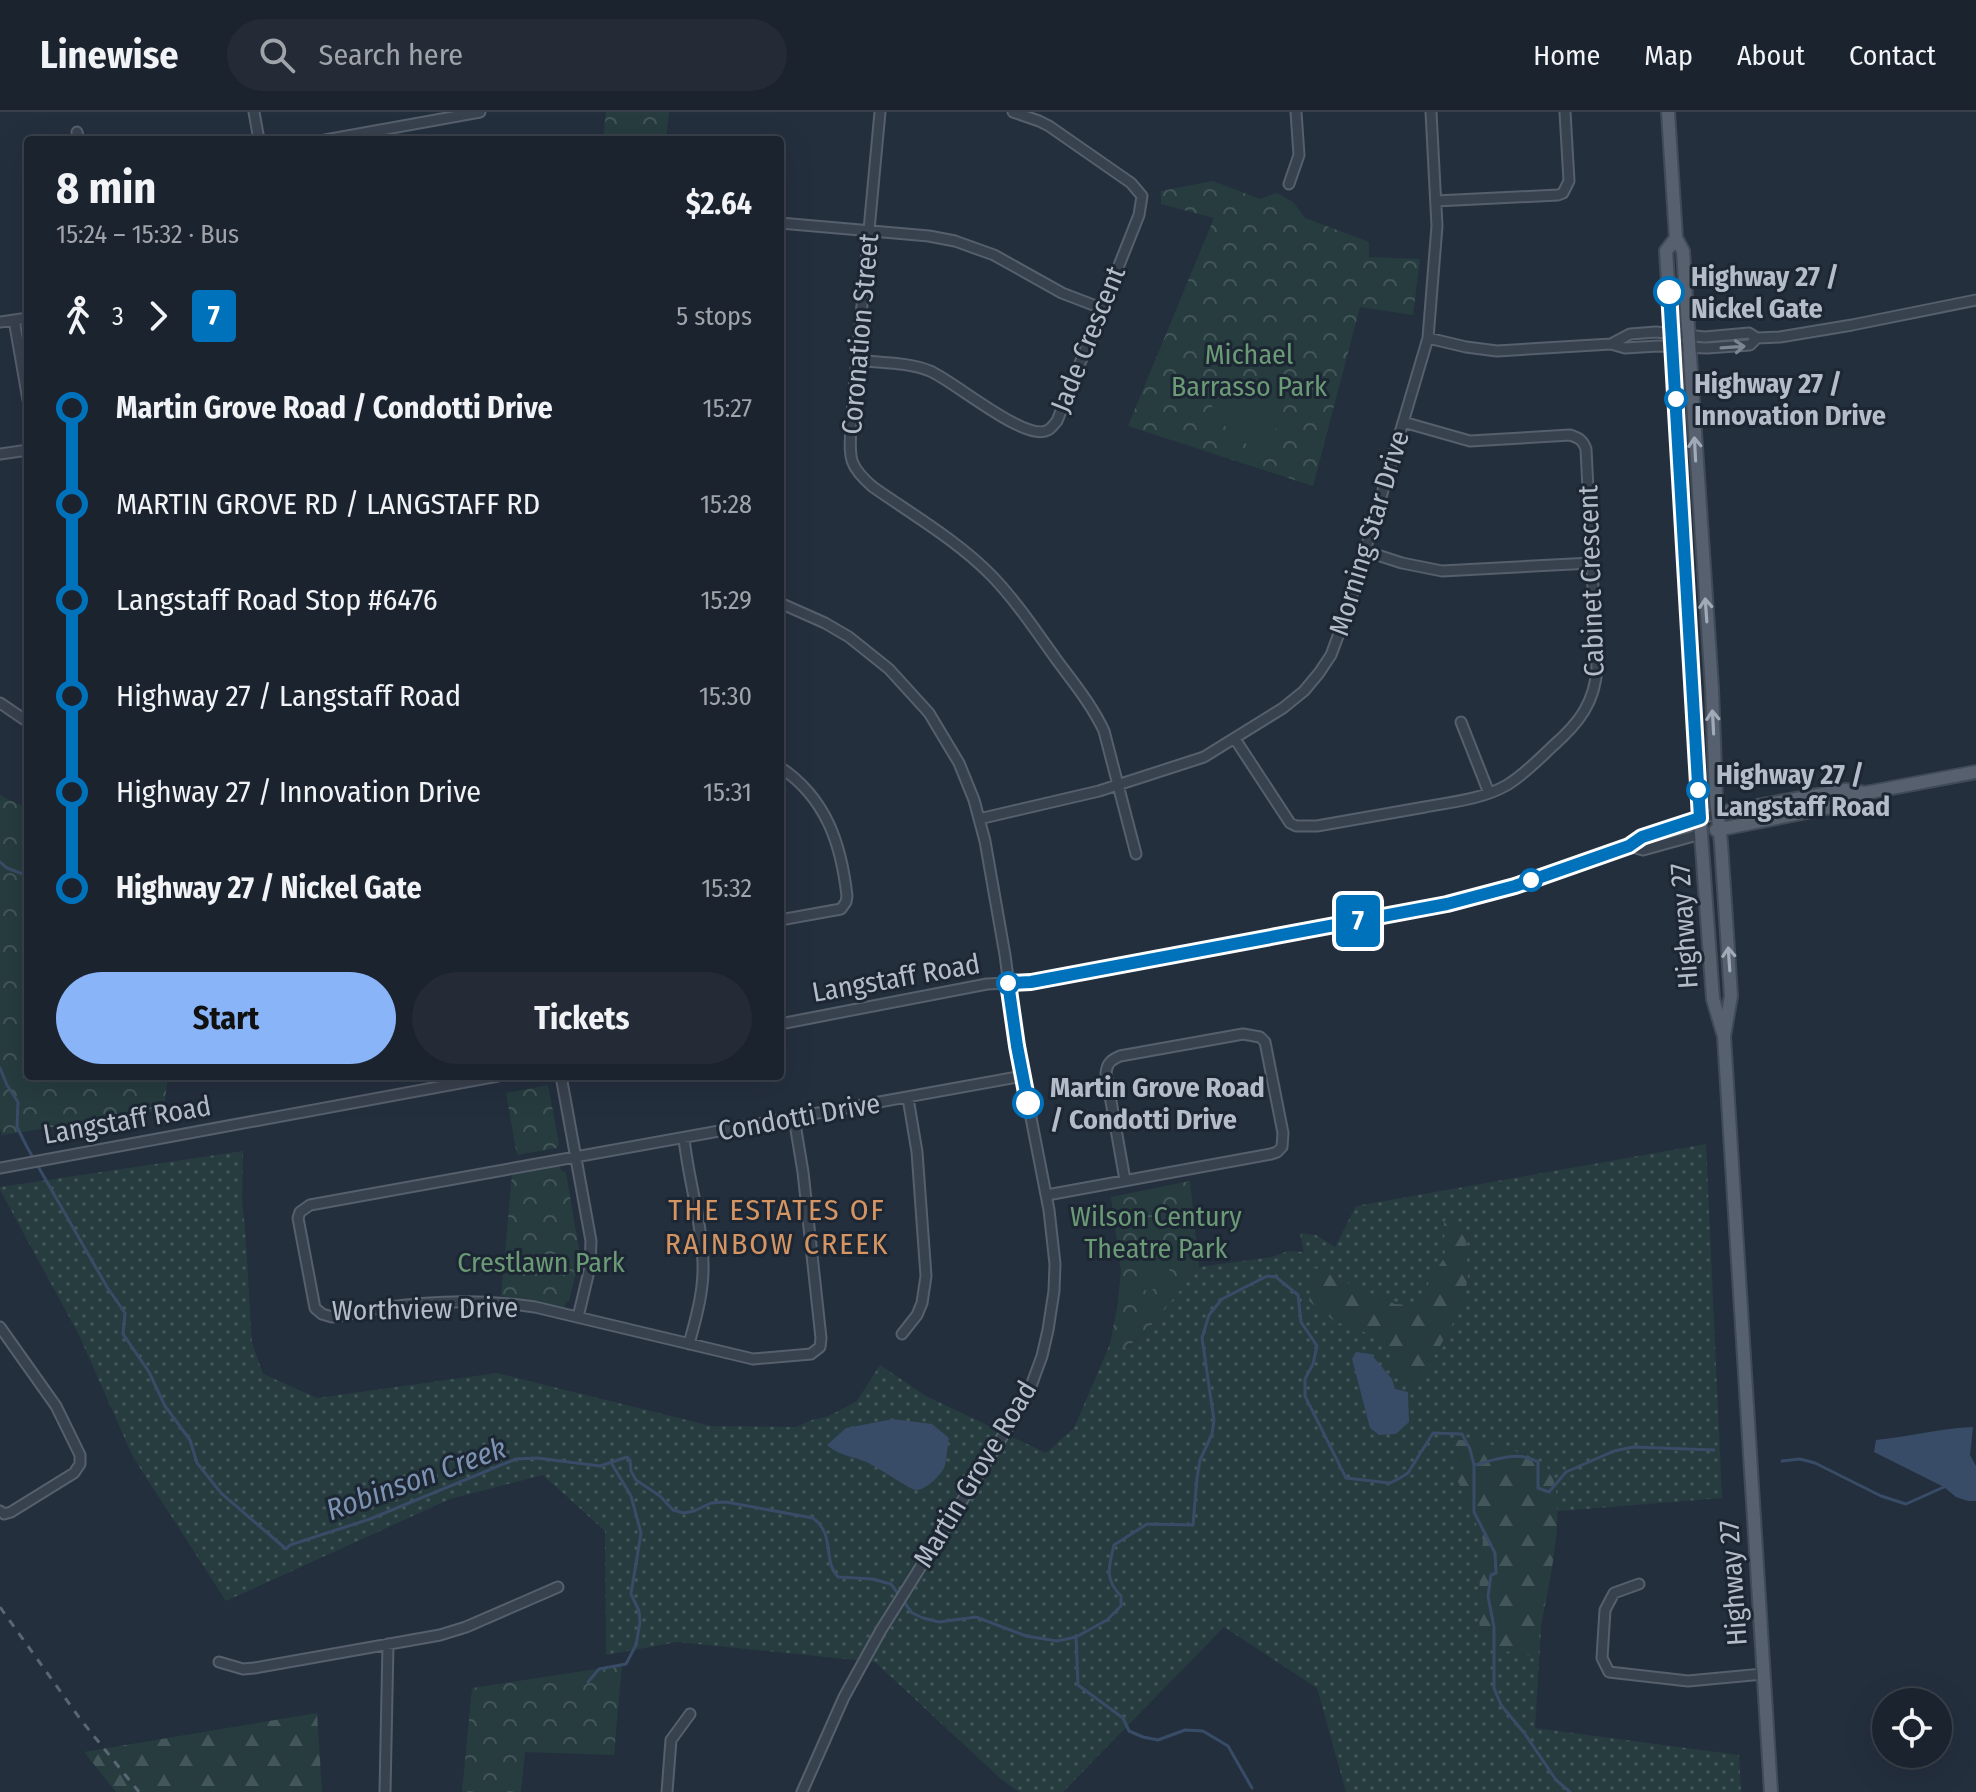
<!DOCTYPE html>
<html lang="en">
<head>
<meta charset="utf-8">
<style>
  :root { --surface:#1b232e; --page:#242b36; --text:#f1f3f6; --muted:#a0a4aa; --line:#39404a; --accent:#8ab4f8 }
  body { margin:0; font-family:"Fira Sans Condensed",sans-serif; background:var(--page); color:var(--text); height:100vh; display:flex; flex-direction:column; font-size:30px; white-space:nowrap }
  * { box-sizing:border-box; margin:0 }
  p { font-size:26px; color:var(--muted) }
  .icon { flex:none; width:44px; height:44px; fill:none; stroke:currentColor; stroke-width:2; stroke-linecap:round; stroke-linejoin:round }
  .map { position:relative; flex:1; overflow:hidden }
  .side { position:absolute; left:24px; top:24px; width:760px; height:944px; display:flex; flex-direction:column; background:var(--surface); border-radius:8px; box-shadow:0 8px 32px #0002,0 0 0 2px var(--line) }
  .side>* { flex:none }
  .badge { padding:0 16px; border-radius:6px; font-size:28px; line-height:52px }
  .controls { position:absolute; left:1872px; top:1576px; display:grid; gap:16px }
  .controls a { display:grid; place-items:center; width:80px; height:80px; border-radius:50%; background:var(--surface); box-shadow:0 8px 32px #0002,0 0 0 2px var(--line); font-size:40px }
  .map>.badge { position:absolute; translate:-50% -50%; box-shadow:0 0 0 4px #fff }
  .legs { display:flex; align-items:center; gap:12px; height:88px; padding:0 32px; font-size:26px }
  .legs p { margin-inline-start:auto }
  .head { display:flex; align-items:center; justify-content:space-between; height:136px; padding:0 32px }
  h1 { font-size:44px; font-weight:700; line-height:60px }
  .action { display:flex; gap:16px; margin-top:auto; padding:16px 32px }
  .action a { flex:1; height:92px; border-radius:48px; background:var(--accent); color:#111; font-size:32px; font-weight:700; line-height:92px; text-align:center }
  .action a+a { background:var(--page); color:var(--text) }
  ul { padding:0 32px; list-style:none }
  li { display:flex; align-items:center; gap:28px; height:96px; font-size:30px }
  li i { display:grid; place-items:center; width:12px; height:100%; margin:0 10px; background:currentColor }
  li i::after { content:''; width:20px; height:20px; margin:-10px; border:6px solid; border-radius:50%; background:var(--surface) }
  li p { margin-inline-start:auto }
  li:first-child i { background:linear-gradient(#0000 50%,currentColor 0) }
  li:last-child i { background:linear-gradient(currentColor 50%,#0000 0) }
  header { display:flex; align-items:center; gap:48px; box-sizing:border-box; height:112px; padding:0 40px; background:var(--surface); border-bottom:2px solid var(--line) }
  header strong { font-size:38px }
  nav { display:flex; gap:44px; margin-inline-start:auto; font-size:28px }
  .search { width:560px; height:72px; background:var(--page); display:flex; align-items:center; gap:20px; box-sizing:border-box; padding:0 28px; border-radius:44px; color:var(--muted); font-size:30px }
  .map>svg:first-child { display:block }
</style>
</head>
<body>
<header>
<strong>Linewise</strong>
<div class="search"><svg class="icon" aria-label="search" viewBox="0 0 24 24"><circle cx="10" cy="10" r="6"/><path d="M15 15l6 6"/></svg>Search here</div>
<nav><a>Home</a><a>Map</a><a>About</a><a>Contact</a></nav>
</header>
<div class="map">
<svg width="1976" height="1680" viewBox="0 0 1976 1680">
  <defs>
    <pattern id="grass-dots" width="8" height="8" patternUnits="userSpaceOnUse" patternTransform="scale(2)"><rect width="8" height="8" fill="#263c3f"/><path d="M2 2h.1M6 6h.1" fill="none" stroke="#435659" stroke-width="1.8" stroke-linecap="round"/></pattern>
    <pattern id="forest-firs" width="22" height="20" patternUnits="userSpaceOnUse" patternTransform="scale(2)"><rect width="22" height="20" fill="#263c3f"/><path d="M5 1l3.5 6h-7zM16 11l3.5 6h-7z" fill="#435659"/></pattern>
    <pattern id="park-crowns" width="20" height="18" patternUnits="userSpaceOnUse" patternTransform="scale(2)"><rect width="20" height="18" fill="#263c3f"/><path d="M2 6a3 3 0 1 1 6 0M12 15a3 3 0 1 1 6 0" fill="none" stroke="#435659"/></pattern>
  </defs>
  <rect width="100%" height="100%" fill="#242f3e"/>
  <!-- grass -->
  <path fill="url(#grass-dots)" d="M1706 1032 1722 1386 1548 1400 1535 1616 1739 1643 1741 1680H1346L1317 1576 1224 1515 1063 1680H1019L1001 1667 875 1550 677 1530 606 1543 605 1419 543 1363 450 1387 226 1489 133 1345 79 1223 0 1078V1075L243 1039 242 1090 245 1116 252 1231 263 1262 317 1286 497 1261 711 1314 796 1315 812 1308 829 1304 857 1289 880 1253 926 1284 1046 1341 1074 1316 1110 1232 1128 1236 1149 1216 1199 1155 1272 1145 1288 1139 1304 1140 1300 1121 1316 1123 1335 1135 1356 1094Z"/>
  <!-- forest -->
  <path fill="url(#forest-firs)" d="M1453 1105 1465 1115 1468 1162 1464 1191 1425 1261 1411 1276 1393 1252 1385 1228 1334 1209 1309 1189 1315 1156 1395 1192 1413 1193 1424 1183 1431 1165 1445 1145 1444 1109Z
    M1457 1328C1477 1328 1531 1340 1545 1353 1576 1384 1540 1503 1536 1545L1506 1539 1489 1532 1480 1518 1478 1493 1483 1428 1457 1367 1454 1337Z
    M317 1601 322 1680H116L84 1640Z"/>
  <!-- park -->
  <path fill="url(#park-crowns)" d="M606 0H669L666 28H603Z
    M1213 69 1260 87 1277 81 1293 90 1305 106 1369 130V145L1420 147 1413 203 1360 195 1313 374 1128 314 1214 106 1161 92V79Z
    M0 683 28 697V964H168L164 998 2 1023 0 1016Z
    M548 973 559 1032 557 1036 517 1043 506 981Z
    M560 1054 561 1058 566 1061 579 1137 577 1156 569 1189 566 1190 564 1195H562L501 1184 512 1063Z
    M1190 1069 1199 1155 1149 1216 1127 1236 1110 1232 1117 1196 1121 1160 1111 1085Z
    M622 1553 614 1643 525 1640 521 1680H462L472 1576Z"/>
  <!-- pitch -->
  <path fill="#263c3f" d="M1270 258 1280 284 1277 316 1257 341 1213 304 1212 293Z
    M1168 1149 1172 1174 1141 1179 1137 1155Z"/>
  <!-- water -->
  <path fill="#394c67" d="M1356 1240 1371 1242 1392 1267 1395 1277 1408 1280 1409 1310 1396 1322 1379 1323 1370 1316 1352 1247Z
    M893 1307 932 1312 949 1326C947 1335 947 1348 944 1356 939 1365 925 1379 915 1378 910 1377 880 1357 872 1353 855 1343 844 1347 827 1333L846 1316Z
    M1973 1315 1970 1343 1976 1354V1389H1968L1956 1385 1944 1375 1874 1340 1876 1328C1909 1325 1941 1316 1973 1315Z"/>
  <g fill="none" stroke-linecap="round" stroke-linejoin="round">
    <!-- stream -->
    <path stroke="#394c67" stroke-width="3" d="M0 750 7 756 28 764
      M0 956 7 973 18 990 17 1015 27 1035 107 1175 125 1201 123 1222 149 1260 165 1294 190 1328 197 1351 221 1381 286 1437 290 1433 370 1407 516 1347 537 1346 600 1354 627 1345 630 1348 631 1359 636 1368 660 1384 673 1398 684 1401 694 1399 711 1391 726 1390 813 1406C836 1423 822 1448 838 1465L872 1467 891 1472 912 1501 923 1506 939 1510 976 1505 1026 1524 1057 1529 1076 1525 1107 1508 1121 1494V1484C1104 1467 1109 1454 1114 1433L1147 1412 1193 1413 1197 1366 1200 1348 1212 1322 1214 1308 1202 1226 1209 1203 1222 1187 1267 1164 1276 1165 1298 1183 1301 1210 1317 1234 1313 1252 1305 1267V1284L1346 1366 1390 1371 1400 1366 1408 1361 1433 1321 1462 1322 1470 1337 1474 1353V1400L1495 1441 1496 1461 1491 1463 1488 1484 1494 1515V1576L1501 1593 1525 1622 1556 1668 1570 1680
      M1782 1349 1800 1347 1815 1351 1881 1384 1906 1392 1944 1375
      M1474 1353C1495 1348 1518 1338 1538 1350V1376L1549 1380 1566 1360 1614 1339 1633 1335 1714 1338
      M1076 1525 1078 1573 1123 1606 1129 1619 1143 1625 1158 1628 1185 1618 1203 1619 1228 1634 1252 1676
      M588 1570 599 1557 626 1552 636 1533 640 1510 639 1499 631 1482 641 1421 631 1384 612 1352"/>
    <!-- minor casing -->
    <g stroke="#565f6c" stroke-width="13">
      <path id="minor" d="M254 0 259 28
        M880 0 851 311C850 344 846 352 873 375 913 403 958 429 992 464 1016 489 1036 519 1056 547 1073 570 1092 593 1104 619L1136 742
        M77 20 79 28
        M325 28 480 0
        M1289 72 1299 43 1296 0
        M1436 89 1558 83 1563 81 1569 69 1565 0
        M780 111 929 124 955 129 994 143 1062 181 1101 196
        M14 208 28 288
        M0 210 28 206
        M1428 226 1466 235 1497 239 1611 232 1625 236 1658 234 1707 236 1750 233 1757 226
        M1611 232 1630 222 1656 220 1705 225 1749 221 1757 226 1780 225 1852 213 1976 188
        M857 248C881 251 908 250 930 259 954 269 1026 331 1048 318 1052 316 1054 312 1057 309L1139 103 1142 84 1131 71 1049 14 1039 9 1013 0
        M0 342 28 338
        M1365 439 1402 451 1442 459 1591 451
        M780 491 825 511 849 525 889 557 929 601 959 651 974 688 985 729 1005 843 1017 934 1049 1098 1055 1152 1054 1179 1048 1218 1042 1244 1031 1274 1009 1314 881 1518 844 1585 802 1680
        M0 591 28 610
        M1461 610 1489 681
        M1235 627 1290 711 1296 714H1317C1353 708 1389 701 1425 695 1452 690 1483 687 1507 673 1525 662 1539 647 1554 633 1579 611 1595 590 1597 556L1586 337C1583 328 1579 326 1570 323L1470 329 1403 310
        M780 655C826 686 841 731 847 784L846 790 841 797 780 808
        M979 707 1099 679 1204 645 1283 596 1304 579 1319 561 1331 543 1347 500 1428 226 1437 114 1431 0
        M1629 734 1643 738 1701 722
        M780 912 987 872 1031 870 1447 792 1515 774 1629 734 1642 725 1718 701
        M561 964 591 1129 590 1155 578 1205
        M794 1006 803 1060 821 1226 820 1235 811 1242 753 1247 535 1195C483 1187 428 1189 375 1197 361 1199 347 1203 332 1205L322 1202 315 1196 298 1106 300 1100 310 1093 1023 964
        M684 1026C688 1067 702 1109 703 1151 704 1179 696 1206 689 1232
        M0 1056 498 964
        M1047 1083 1271 1042 1277 1040 1282 1035 1283 1021 1265 930 1260 925 1243 922 1120 944C1111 948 1107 951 1106 961L1125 1068
        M0 1215 56 1294 80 1343V1352L74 1361 11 1400 4 1402 0 1399
        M902 1222 917 1203 922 1191 926 1164 917 1040 908 986
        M1639 1472 1614 1481 1605 1498 1602 1546 1609 1560 1688 1569 1763 1562
        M219 1550 243 1557 254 1556 440 1523 466 1515 558 1475
        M385 1680 388 1532
        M667 1680 671 1628 690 1602"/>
    </g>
    <!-- major casing -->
    <g stroke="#414a57" stroke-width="16">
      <path id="major" d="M1668 0 1676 126 1683 139 1712 576 1716 687 1721 731 1731 884 1724 924 1771 1680
        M1676 126 1666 139 1670 201 1701 722 1713 887 1723 921
        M1718 701 1845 678 1865 681 1976 660
        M1716 718 1847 692 1865 681"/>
    </g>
    <!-- minor -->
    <use href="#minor" stroke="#38414e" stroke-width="9"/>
    <!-- major -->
    <use href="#major" stroke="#56606e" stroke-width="12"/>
    <!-- rail -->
    <path stroke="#5a6575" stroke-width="3" stroke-dasharray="8 8" stroke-linecap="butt" d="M0 1495 81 1608 139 1680"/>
  </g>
  <!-- one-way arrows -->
  <defs><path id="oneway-shaft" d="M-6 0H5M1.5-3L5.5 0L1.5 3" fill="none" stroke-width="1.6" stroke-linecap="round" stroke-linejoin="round" transform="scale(2)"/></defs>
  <use stroke="#7c8592" href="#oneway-shaft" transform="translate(1733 235) rotate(-4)"/>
  <g stroke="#a1aab7">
    <use href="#oneway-shaft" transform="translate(1695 337) rotate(-93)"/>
    <use href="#oneway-shaft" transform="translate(1706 498) rotate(-94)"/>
    <use href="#oneway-shaft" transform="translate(1713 610) rotate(-93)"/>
    <use href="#oneway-shaft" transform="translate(1729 847) rotate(-94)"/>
  </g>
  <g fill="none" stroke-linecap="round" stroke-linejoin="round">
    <!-- line-1 casing -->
    <g stroke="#fff" stroke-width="18">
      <path id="line-1" d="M1028 991 1017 934 1008 871 1031 870 1447 792 1515 774 1629 734 1642 725 1700 706 1669 180"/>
    </g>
    <!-- line-1 -->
    <use href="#line-1" stroke="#0072bc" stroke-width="12"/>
  </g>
  <!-- markers -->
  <g fill="#fff" stroke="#0072bc" stroke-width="4">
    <circle cx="1669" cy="180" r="14"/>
    <circle cx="1676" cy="287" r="10"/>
    <circle cx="1698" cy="678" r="10"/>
    <circle cx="1531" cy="768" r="10"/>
    <circle cx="1008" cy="871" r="10"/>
    <circle cx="1028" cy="991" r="14"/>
  </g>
  <g text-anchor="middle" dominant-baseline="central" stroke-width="6" stroke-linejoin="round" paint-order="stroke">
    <!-- stop labels -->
    <g font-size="28" font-weight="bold" fill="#b4bcc9" stroke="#1d2633" text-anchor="start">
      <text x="1691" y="164">Highway 27 /<tspan x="1691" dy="32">Nickel Gate</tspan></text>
      <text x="1694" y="271">Highway 27 /<tspan x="1694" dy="32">Innovation Drive</tspan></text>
      <text x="1716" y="662">Highway 27 /<tspan x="1716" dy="32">Langstaff Road</tspan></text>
      <text x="1050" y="975">Martin Grove Road<tspan x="1050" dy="32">/ Condotti Drive</tspan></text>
    </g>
    <!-- street labels -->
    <g font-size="28" fill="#b4bcc9" stroke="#1d2633">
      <text transform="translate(860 222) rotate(-85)">Coronation Street</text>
      <text transform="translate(1088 227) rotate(-68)">Jade Crescent</text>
      <text transform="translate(1369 421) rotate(-73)">Morning Star Drive</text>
      <text transform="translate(1591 469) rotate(-92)">Cabinet Crescent</text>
      <text transform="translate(1684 814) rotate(-94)">Highway 27</text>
      <text transform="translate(896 866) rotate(-10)">Langstaff Road</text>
      <text transform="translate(799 1005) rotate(-10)">Condotti Drive</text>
      <text transform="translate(127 1008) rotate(-10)">Langstaff Road</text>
      <text transform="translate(425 1197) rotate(-1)">Worthview Drive</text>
      <text transform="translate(975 1362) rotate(-59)">Martin Grove Road</text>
      <text transform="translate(1733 1471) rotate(-94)">Highway 27</text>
    </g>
    <!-- park labels -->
    <g font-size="28" fill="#6b9a76" stroke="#1d2633">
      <text x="1249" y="242">Michael<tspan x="1249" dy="32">Barrasso Park</tspan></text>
      <text x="1156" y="1104">Wilson Century<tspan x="1156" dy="32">Theatre Park</tspan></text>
      <text x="541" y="1150">Crestlawn Park</text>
    </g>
    <!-- neighbourhood labels -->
    <g font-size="30" letter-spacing="2" fill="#d59563" stroke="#1d2633">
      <text x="777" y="1098">THE ESTATES OF<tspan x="777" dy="34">RAINBOW CREEK</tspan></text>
    </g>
    <!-- water labels -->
    <g font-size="30" font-style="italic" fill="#7c92b1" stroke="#1d2633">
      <text transform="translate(416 1367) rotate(-20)">Robinson Creek</text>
    </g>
  </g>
</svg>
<div class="controls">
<a><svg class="icon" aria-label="locate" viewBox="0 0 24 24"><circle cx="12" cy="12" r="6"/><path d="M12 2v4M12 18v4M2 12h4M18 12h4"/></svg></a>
</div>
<b class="badge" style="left:1358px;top:809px;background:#0072bc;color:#fff">7</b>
<section class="side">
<div class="head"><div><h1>8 min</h1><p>15:24 – 15:32 · Bus</p></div><b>$2.64</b></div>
<div class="legs"><svg class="icon" aria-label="walk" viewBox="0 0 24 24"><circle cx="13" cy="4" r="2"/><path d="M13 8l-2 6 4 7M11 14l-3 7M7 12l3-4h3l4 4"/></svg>3<svg class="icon" aria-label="forward" viewBox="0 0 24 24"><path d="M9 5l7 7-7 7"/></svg><b class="badge" style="background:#0072bc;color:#fff">7</b><p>5 stops</p></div>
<ul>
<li><i style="color:#0072bc"></i><b>Martin Grove Road / Condotti Drive</b><p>15:27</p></li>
<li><i style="color:#0072bc"></i><span>MARTIN GROVE RD / LANGSTAFF RD</span><p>15:28</p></li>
<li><i style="color:#0072bc"></i><span>Langstaff Road Stop #6476</span><p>15:29</p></li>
<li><i style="color:#0072bc"></i><span>Highway 27 / Langstaff Road</span><p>15:30</p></li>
<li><i style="color:#0072bc"></i><span>Highway 27 / Innovation Drive</span><p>15:31</p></li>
<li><i style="color:#0072bc"></i><b>Highway 27 / Nickel Gate</b><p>15:32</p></li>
</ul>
<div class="action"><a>Start</a><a>Tickets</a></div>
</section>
</div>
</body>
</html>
